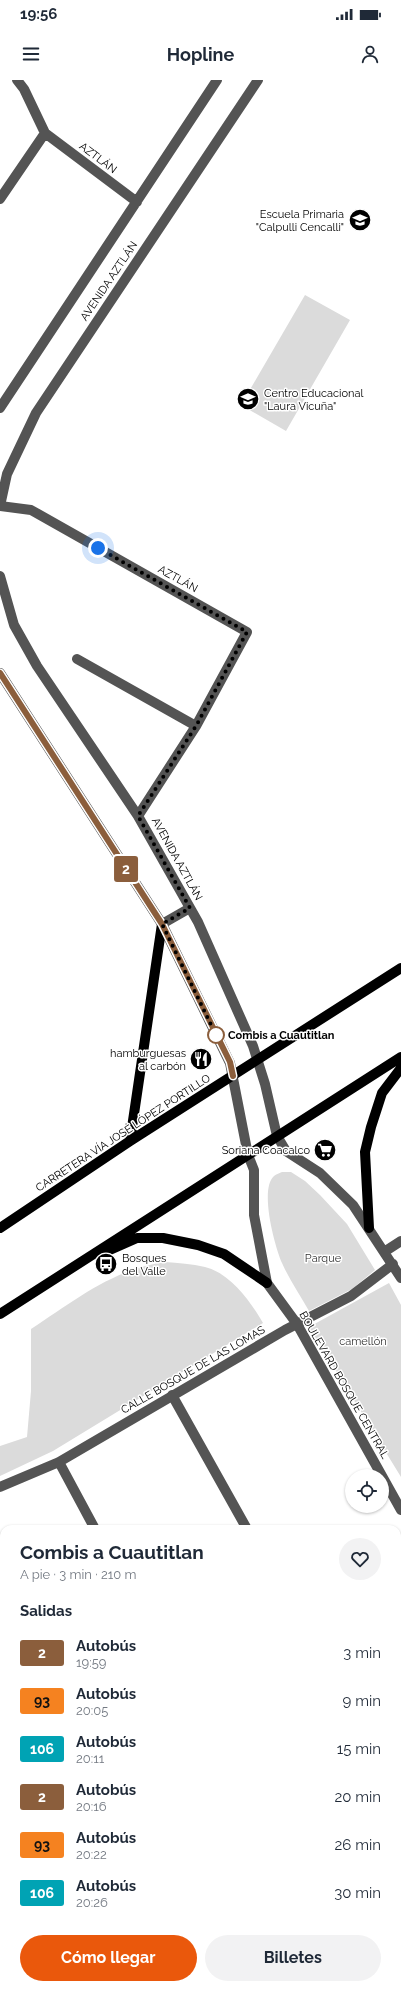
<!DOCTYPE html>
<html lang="es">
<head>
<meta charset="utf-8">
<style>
  :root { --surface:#fff; --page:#f2f2f3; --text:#1f2937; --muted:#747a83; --accent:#ea580c }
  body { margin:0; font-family:Raleway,sans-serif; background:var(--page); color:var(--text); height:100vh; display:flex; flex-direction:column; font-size:15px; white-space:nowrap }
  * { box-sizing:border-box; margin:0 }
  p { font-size:13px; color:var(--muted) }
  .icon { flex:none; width:22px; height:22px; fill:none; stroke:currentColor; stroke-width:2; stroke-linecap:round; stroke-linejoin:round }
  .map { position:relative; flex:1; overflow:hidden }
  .details { position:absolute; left:0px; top:1445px; width:401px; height:464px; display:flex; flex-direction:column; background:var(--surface); border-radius:12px 12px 0 0; box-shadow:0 1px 3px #0004 }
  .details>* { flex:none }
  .badge { padding:0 8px; border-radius:3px; font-size:14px; line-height:26px }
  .fabs { position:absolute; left:345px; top:1389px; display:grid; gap:8px }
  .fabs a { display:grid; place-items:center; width:44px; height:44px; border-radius:50%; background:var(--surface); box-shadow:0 1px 3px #0004; font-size:20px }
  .you { position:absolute; width:20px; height:20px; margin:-10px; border:3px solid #fff; border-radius:50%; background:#1a73e8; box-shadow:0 0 0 6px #1a73e833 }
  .map>.badge { position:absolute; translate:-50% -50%; box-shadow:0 0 0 2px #fff }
  h2 { padding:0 20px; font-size:15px; line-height:36px }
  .round { display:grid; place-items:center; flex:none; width:42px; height:42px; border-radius:21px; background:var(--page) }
  .head { display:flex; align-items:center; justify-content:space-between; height:68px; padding:0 20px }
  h1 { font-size:19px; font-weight:700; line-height:30px }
  .action { display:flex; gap:8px; margin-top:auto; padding:8px 20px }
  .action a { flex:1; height:46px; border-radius:24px; background:var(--accent); color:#fff; font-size:16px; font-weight:700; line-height:46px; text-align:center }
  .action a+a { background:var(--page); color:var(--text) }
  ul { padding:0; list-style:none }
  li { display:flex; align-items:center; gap:12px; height:48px; padding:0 20px }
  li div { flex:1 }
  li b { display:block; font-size:15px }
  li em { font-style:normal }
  li .badge { min-width:44px; font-weight:700; text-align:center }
  .status { display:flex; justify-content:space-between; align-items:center; height:28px; padding:0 20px; background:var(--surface); direction:ltr }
  .status svg { height:11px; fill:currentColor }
  header { display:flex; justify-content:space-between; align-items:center; height:52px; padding:0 20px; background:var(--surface); font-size:18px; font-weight:700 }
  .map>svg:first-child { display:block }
</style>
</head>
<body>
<div class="status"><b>19:56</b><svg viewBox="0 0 49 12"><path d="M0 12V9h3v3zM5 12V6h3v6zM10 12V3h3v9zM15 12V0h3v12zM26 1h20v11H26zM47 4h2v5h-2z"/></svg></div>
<header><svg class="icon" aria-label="menu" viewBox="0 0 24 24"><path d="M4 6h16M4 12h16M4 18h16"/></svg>Hopline<svg class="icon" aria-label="person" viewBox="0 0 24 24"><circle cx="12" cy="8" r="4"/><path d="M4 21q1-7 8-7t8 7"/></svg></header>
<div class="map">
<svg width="401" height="1909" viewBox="0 0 401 1909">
  <rect width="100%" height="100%" fill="#fff"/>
  <!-- green -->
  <path fill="#dbdbdb" d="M305 215 350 240 286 351 241 325Z
    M282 1092H291L305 1101 320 1115 347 1144 375 1190 352 1209 309 1231C300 1215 289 1199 282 1183 275 1167 259 1109 274 1096 276 1094 280 1093 282 1092Z
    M165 1182C178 1183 192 1184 205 1187 230 1193 251 1222 263 1243L53 1371 0 1396V1366L27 1357 31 1311V1249C74 1221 113 1189 165 1182Z
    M389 1203 401 1225V1397L309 1247Z"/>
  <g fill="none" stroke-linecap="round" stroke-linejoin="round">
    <!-- minor -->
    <path stroke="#545454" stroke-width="10" d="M17 0 24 9 45 53 137 122
      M0 119 45 53
      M0 328 217 0
      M0 426 7 394 36 333 258 0
      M0 426 31 430 247 552 196 646 138 736
      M0 496 14 545 37 586 138 736 198 842 253 966 265 1004 277 1056 286 1071 320 1093 353 1125 401 1198
      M77 579 196 646
      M0 593 162 844 230 983 248 1075 254 1090V1135L267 1203 297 1244 382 1396
      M162 844 190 828
      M384 1172 401 1161
      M172 1315 247 1449
      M59 1382 95 1449
      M382 1396 401 1430
      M0 1407 59 1382 285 1250 351 1216 393 1184
      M0 1560 4 1568
      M397 1632H401
      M397 1776H401
      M0 1853 4 1854
      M40 1905 42 1909
      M194 1905 196 1909"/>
    <!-- major -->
    <path stroke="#000" stroke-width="10" d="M130 1061 162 844
      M0 1148 130 1061 401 888
      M369 1148 365 1072 371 1047 382 1013 401 988
      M103 1173 137 1158H163L198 1165 224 1174 267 1203
      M0 1234 401 977"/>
  </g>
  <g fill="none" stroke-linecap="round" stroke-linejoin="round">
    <!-- line casing -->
    <g stroke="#fff" stroke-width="9">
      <path id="line" d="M0 593 162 844 230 982 233 996"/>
    </g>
    <!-- line -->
    <use href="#line" stroke="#8b5e3c" stroke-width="6"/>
    <!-- walk -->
    <path stroke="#000" stroke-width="4" stroke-dasharray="0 7.2" d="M98 468 247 552 196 646 138 736 190 828 162 844 216 955"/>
  </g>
  <!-- icons -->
  <defs>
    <g id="school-disc" transform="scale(1.15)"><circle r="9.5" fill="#000" stroke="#fff"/><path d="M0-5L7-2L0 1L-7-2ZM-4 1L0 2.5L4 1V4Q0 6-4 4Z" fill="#fff"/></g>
    <g id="restaurant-disc" transform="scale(1.15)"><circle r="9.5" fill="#000" stroke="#fff"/><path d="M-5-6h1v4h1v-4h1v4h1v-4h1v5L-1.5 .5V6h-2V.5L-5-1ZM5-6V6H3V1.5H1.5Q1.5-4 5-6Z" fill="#fff"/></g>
    <g id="supermarket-disc" transform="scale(1.15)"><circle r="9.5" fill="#000" stroke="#fff"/><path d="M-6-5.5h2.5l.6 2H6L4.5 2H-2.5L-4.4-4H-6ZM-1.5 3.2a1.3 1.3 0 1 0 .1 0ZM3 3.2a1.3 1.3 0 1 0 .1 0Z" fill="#fff"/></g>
    <g id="bus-disc" transform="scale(1.15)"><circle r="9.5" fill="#000" stroke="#fff"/><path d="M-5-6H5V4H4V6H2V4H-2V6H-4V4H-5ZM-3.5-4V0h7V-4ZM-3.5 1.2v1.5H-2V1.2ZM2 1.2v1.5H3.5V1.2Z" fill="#fff"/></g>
  </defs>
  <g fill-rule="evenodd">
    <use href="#school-disc" x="360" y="140"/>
    <use href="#school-disc" x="248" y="319"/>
    <use href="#restaurant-disc" x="201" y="979"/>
    <use href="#supermarket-disc" x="325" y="1070"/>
    <use href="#bus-disc" x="106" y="1184"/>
  </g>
  <!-- markers -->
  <circle fill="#fff" stroke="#8b5e3c" stroke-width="2" cx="216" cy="955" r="8"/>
  <g text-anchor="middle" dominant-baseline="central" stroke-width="3" stroke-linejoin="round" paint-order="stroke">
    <!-- street labels -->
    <g font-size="11" fill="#000" stroke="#fff">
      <text transform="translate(98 78) rotate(37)">AZTLÁN</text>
      <text transform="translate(109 201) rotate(-56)">AVENIDA AZTLÁN</text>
      <text transform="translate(178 499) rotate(29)">AZTLÁN</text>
      <text transform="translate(177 779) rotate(61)">AVENIDA AZTLÁN</text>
      <text transform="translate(123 1053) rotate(-33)">CARRETERA VÍA JOSÉ LÓPEZ PORTILLO</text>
      <text transform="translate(193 1290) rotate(-30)">CALLE BOSQUE DE LAS LOMAS</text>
      <text transform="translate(344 1305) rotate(60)">BOULEVARD BOSQUE CENTRAL</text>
    </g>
    <!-- poi labels -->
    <g font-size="11" fill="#000" stroke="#fff" text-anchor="end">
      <text x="344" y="134">Escuela Primaria<tspan x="344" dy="13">"Calpulli Cencalli"</tspan></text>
      <text x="264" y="313" text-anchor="start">Centro Educacional<tspan x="264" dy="13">"Laura Vicuña"</tspan></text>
      <text x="186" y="973">hamburguesas<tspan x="186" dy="13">al carbón</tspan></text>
      <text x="310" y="1070">Soriana Coacalco</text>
      <text x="122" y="1178" text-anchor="start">Bosques<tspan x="122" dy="13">del Valle</tspan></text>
    </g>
    <!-- stop labels -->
    <g font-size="11" font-weight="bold" fill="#000" stroke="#fff" text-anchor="start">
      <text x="228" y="955">Combis a Cuautitlan</text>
    </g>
    <!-- park labels -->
    <g font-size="11" fill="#323232" stroke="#fff">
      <text x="323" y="1178">Parque</text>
      <text x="363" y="1261">camellón</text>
    </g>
  </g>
</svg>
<div class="fabs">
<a><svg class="icon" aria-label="locate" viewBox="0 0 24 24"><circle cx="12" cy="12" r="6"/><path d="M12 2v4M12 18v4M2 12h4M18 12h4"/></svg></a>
</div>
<div class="you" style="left:98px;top:468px"></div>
<b class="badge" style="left:126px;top:789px;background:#8b5e3c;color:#fff">2</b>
<section class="details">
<div class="head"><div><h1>Combis a Cuautitlan</h1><p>A pie · 3 min · 210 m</p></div><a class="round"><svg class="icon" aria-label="heart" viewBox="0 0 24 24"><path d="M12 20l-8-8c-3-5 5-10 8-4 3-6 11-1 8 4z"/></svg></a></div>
<h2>Salidas</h2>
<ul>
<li><span class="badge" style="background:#8b5e3c;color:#fff">2</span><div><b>Autobús</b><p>19:59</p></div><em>3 min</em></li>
<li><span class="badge" style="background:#f58220;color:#111">93</span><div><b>Autobús</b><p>20:05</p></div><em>9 min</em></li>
<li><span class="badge" style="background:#00a3b4;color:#fff">106</span><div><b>Autobús</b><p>20:11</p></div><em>15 min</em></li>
<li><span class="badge" style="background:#8b5e3c;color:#fff">2</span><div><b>Autobús</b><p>20:16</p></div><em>20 min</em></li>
<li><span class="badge" style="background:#f58220;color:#111">93</span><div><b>Autobús</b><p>20:22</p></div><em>26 min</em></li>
<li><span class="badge" style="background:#00a3b4;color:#fff">106</span><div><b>Autobús</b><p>20:26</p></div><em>30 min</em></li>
</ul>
<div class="action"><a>Cómo llegar</a><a>Billetes</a></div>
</section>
</div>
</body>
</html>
